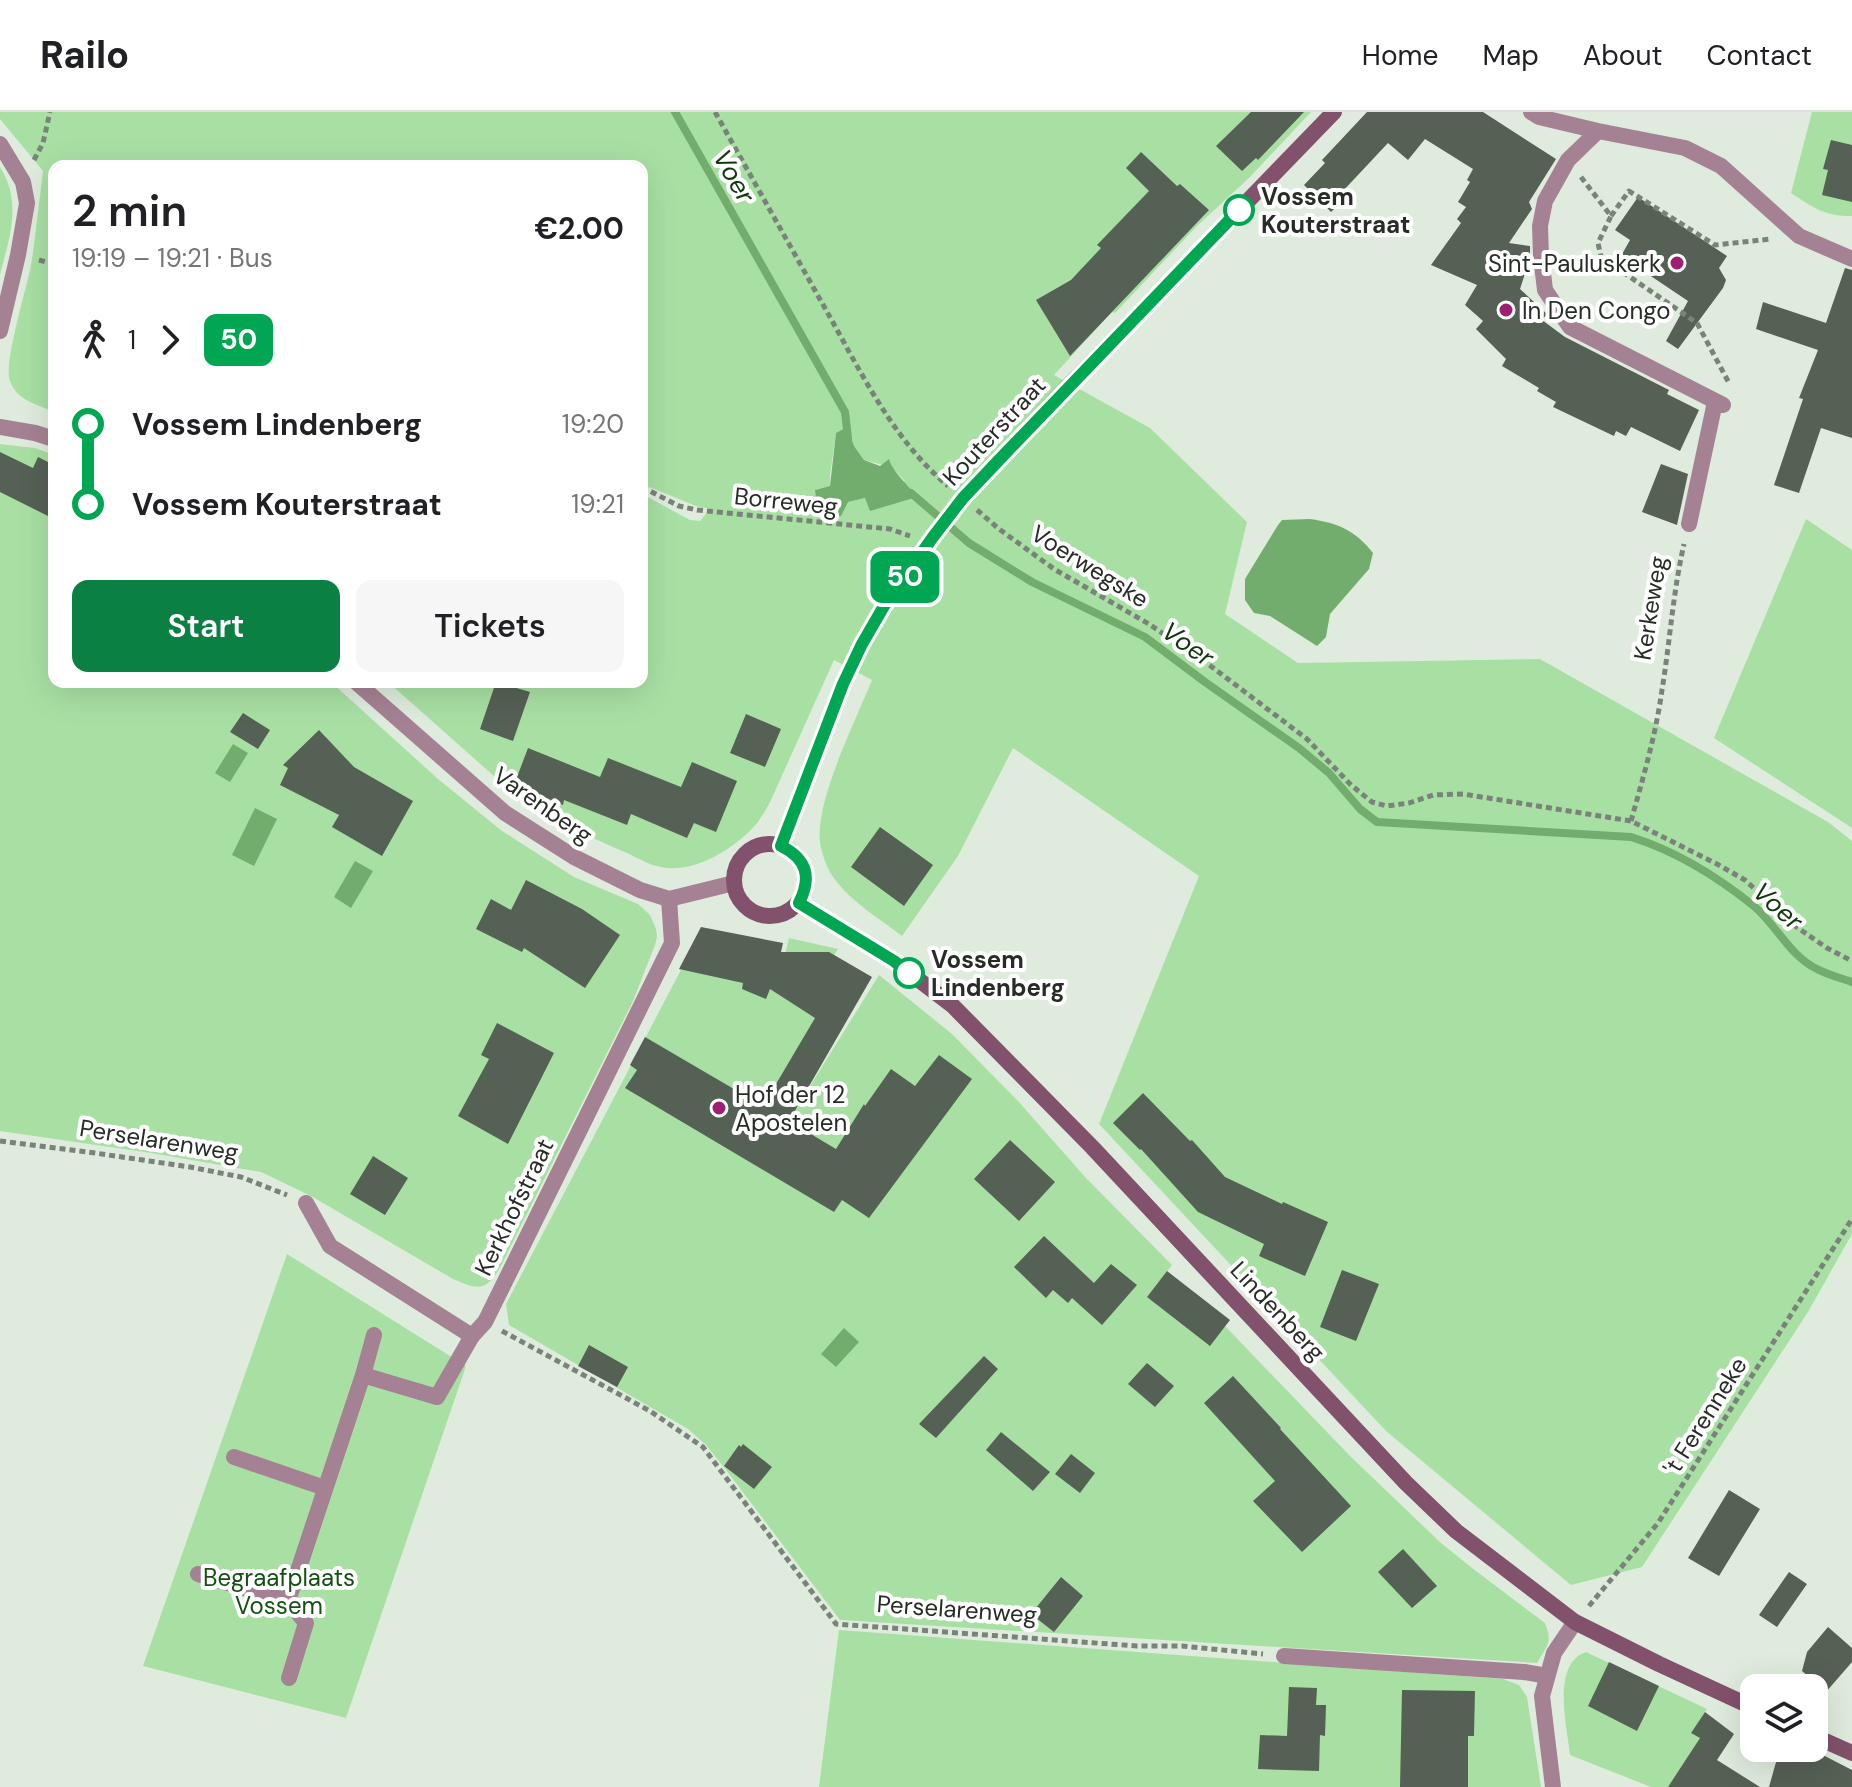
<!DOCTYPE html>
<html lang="en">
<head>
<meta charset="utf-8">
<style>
  :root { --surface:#fff; --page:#f6f6f6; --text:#202124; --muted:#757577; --line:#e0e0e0; --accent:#0b8043 }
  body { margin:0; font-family:"DM Sans",sans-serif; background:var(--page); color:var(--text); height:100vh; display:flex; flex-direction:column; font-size:30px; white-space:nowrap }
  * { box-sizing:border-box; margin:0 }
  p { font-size:26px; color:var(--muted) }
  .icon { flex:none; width:44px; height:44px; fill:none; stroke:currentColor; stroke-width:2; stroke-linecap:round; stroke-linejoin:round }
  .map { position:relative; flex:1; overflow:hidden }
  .drawer { position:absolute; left:48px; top:48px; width:600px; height:528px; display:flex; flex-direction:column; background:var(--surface); border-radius:16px; box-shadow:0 8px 32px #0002 }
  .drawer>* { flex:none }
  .badge { padding:0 16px; border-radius:12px; font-size:28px; line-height:52px }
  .controls { position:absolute; left:1740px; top:1562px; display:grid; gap:16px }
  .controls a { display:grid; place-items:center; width:88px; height:88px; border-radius:16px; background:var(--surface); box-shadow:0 8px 32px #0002; font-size:40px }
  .map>.badge { position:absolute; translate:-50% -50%; box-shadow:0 0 0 4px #fff }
  .legs { display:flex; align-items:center; gap:12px; height:88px; padding:0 24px; font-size:26px }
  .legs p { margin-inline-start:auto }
  .summary { display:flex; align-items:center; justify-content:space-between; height:136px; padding:0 24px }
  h1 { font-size:44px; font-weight:600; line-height:60px }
  .cta { display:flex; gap:16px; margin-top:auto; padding:16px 24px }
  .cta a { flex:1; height:92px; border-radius:16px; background:var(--accent); color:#fff; font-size:32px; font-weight:600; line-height:92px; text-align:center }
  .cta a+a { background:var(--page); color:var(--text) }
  ul { padding:0 24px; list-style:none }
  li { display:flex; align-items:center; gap:28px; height:80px; font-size:30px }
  li i { display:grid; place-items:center; width:12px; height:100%; margin:0 10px; background:currentColor }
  li i::after { content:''; width:20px; height:20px; margin:-10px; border:6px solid; border-radius:50%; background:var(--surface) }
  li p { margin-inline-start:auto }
  li:first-child i { background:linear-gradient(#0000 50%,currentColor 0) }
  li:last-child i { background:linear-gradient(currentColor 50%,#0000 0) }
  header { display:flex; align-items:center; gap:48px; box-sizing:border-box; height:112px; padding:0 40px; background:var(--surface); border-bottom:2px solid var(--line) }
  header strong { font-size:38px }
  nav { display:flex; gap:44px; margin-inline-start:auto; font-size:28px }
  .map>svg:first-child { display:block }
</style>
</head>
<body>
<header>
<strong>Railo</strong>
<nav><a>Home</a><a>Map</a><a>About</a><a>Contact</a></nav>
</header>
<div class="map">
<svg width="1852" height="1675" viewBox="0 0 1852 1675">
  <rect width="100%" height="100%" fill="#dfecdd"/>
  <!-- green -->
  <path fill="#a8e0a3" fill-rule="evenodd" d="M0 0H1311L1250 65 1198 113 1115 201 1112 200 1054 263 1150 316 1247 410 1225 502 1298 551 1540 547 1828 710 1852 729V1122L1808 1200 1642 1455 1571 1473 1386 1319 1099 1012 1199 764 1013 636 958 744 902 824C880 807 853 791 836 769 828 759 822 744 820 730 815 689 856 608 872 568L834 548 771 688C767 696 763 703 758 710 738 734 700 759 667 756 653 755 639 747 627 741 586 724 548 705 512 680L388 570H642V382L690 408 700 409 710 397 696 394 642 372V54H54V300C37 292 17 289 10 269 3 251 27 176 31 153 36 122 39 90 43 59L0 7ZM836 321 854 334 864 348 891 355 905 369 866 386 848 390 815 378 830 374V363Z
    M1812 0H1852V104C1824 104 1814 96 1791 81Z
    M0 55C23 91 9 126 0 163Z
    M0 332 35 336 54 343V570H331L438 667 502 719 574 765 638 792 650 803 656 817 657 825 655 833 633 889 500 1156C485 1181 477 1177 453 1167L311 1084 261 1060 151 1041 0 1019Z
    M1806 407 1852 438V716L1714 626Z
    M789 826 838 837 803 893 821 905 784 966 807 979 879 863 952 922 1018 989 1086 1066 1172 1153 1147 1185 1225 1214 1350 1344 1441 1431 1472 1456 1545 1511C1553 1531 1547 1533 1537 1551L840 1508 726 1358 706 1333 688 1317 509 1213 506 1192 684 852 779 867Z
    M287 1142 466 1254 346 1606 143 1554Z
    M839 1518 1503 1567 1519 1573 1527 1585 1541 1675H819Z
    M1586 1540 1707 1597 1692 1621 1700 1626 1670 1673 1672 1675H1651L1570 1643C1567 1614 1551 1552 1586 1540Z"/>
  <!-- water -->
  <path fill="#73ad6e" d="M847 315 854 334 864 348 880 354 889 347C892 359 909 374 917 385L870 399 865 386 848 390 841 404 829 407 818 400 815 378 830 374 836 321Z
    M1310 407C1338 411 1355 418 1373 441L1369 457 1330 502 1326 525 1317 534 1270 504 1254 501 1245 488V467L1278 413 1282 408Z
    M233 632 248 641 230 670 215 661Z
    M255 696 277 707 254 754 232 743Z
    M355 749 373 759 351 796 334 785Z
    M844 1216 859 1230 836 1255 821 1242Z"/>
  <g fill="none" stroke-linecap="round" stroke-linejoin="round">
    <!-- stream -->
    <path stroke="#73ad6e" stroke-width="8" d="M675 0 845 300 848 326
      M911 381 969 431 1032 470 1145 525 1205 570 1299 636 1329 661 1360 697 1377 710 1631 725C1676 739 1718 765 1755 795 1777 814 1790 844 1817 857 1828 863 1841 866 1852 870"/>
  </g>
  <!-- building -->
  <path fill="#566155" d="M1251 0H1304L1258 48 1256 46 1242 59 1216 34Z
    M1367 0H1483L1556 47 1529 90 1532 97 1509 131 1530 134V146L1520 177 1547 202 1542 208 1565 225 1669 278 1667 282 1699 298 1680 339 1631 315 1626 324 1616 319 1614 324 1553 295 1556 290 1537 279 1539 276 1502 254 1506 247 1476 217 1483 209 1465 193 1477 173 1431 153 1461 111 1457 107 1466 95 1458 90 1470 70 1467 68 1473 57 1425 27 1408 48 1388 31 1342 80 1346 85 1331 100 1304 73 1325 51 1322 48Z
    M1831 28 1852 33V90L1822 83 1828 58 1823 57Z
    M1141 40 1177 74 1180 72 1209 98 1070 244 1036 188 1071 168 1101 136 1097 133 1149 79 1126 56Z
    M1638 85 1727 144 1719 156 1726 168 1723 176 1678 237 1666 229 1688 189 1621 144 1630 128 1615 118Z
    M1845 156 1852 158V326L1821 316 1799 381 1774 373 1803 287 1799 286 1818 238 1756 217 1763 190 1826 211Z
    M0 340 33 356 38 345 54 353V407L0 380Z
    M1661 352 1688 362 1677 413 1642 400Z
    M496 570 530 580 513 629 480 617Z
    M243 601 270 618 258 637 230 620Z
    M746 602 781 617 765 655 730 641Z
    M319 618 354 655 413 689 382 744 332 715 339 703 280 673 288 656 283 653Z
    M528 636 600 665 608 646 681 675 692 650 737 669 716 720 694 711 687 726 631 702 627 713 564 688 563 693 514 673Z
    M880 715 933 753 904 794 851 755Z
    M526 768 582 797 620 823 585 876 524 836 522 840 476 817 491 787 511 798Z
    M701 815 783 831 781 840H829L872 865 789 1009 836 1037 864 992 865 994 891 957 915 974 939 943 972 967 869 1106 842 1088 834 1100 625 976 637 958 630 953 645 925 763 994 815 906 770 877 766 887 742 877 743 871 679 857Z
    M497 911 554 941 508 1032 458 1004 489 947 481 943Z
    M1143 981 1190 1029 1192 1028 1225 1065 1282 1092 1283 1090 1328 1110 1305 1164 1259 1144 1264 1132 1198 1100 1141 1037 1140 1038 1113 1011Z
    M1010 1028 1055 1070 1019 1109 974 1067Z
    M373 1044 408 1066 385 1103 350 1082Z
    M1044 1124 1094 1171 1111 1152 1137 1173 1102 1213 1072 1186 1068 1191 1053 1178 1046 1186 1014 1155Z
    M1342 1158 1379 1172 1356 1229 1320 1215Z
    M1167 1159 1230 1208 1210 1234 1147 1185Z
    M589 1233 628 1255 617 1275 578 1254Z
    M984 1244 998 1257 936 1326 919 1312Z
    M1147 1251 1174 1274 1155 1295 1128 1272Z
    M1233 1264 1281 1316 1280 1317 1351 1394 1302 1440 1253 1389 1275 1369 1204 1291Z
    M1001 1320 1050 1360 1033 1379 986 1338Z
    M743 1332 772 1355 754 1377 724 1354 739 1333 741 1335Z
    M1071 1342 1095 1361 1080 1381 1055 1362Z
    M1729 1378 1760 1397 1719 1464 1688 1446Z
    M1403 1437 1437 1474 1412 1496 1378 1460Z
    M1789 1460 1807 1472 1777 1515 1759 1503Z
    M1061 1465 1083 1484 1054 1520 1031 1502Z
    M1828 1515 1852 1536V1550L1826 1580 1802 1559 1807 1540Z
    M1609 1550 1659 1574 1637 1619 1588 1594Z
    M1289 1575 1317 1576 1316 1593H1326L1325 1624 1320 1623 1319 1659 1258 1657 1260 1623 1287 1624Z
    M1402 1578 1475 1579 1474 1624H1468V1675H1400Z
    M1705 1600 1734 1622 1717 1648 1760 1675H1668L1700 1626 1691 1621Z
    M1780 1636H1790L1818 1647 1819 1641 1852 1658V1675H1769Z"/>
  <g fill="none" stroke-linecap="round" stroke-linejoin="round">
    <!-- path -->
    <path stroke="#7a8379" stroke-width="5" stroke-dasharray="6 4" stroke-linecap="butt" d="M715 0C752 66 789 132 826 198 861 260 893 328 948 374
      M34 48 43 31 50 0
      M1581 65 1611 104 1598 131 1601 145 1697 211 1729 271
      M1611 104 1629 79 1715 133 1771 127
      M39 148 54 152
      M642 375 679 394 697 398 890 417 910 424
      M977 398 999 417 1054 457 1149 512 1212 555 1307 627 1351 673 1372 690 1387 694 1409 691 1433 683 1463 682 1631 709 1717 752 1745 768 1795 814 1827 836 1852 849
      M1631 709C1643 666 1656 622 1662 578 1670 529 1673 480 1684 432
      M0 1029 88 1040 190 1055 241 1065 287 1083
      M502 1219 650 1299 703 1335 836 1512 1137 1534H1182L1263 1542
      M1589 1494 1658 1411 1852 1107"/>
    <!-- lane -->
    <path stroke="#a58293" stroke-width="16" d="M1689 412 1715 290
      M363 1263 374 1223
      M234 1345 325 1376
      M198 1462 288 1489 363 1263 437 1285 472 1224
      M288 1489 306 1511 289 1566
      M1284 1544 1524 1560 1547 1564"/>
    <!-- street -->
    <path stroke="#a58293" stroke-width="16" d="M1531 0 1539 5 1598 19 1685 36 1721 54 1799 124 1852 147
      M1598 19 1568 48 1545 89 1540 114 1541 144 1545 178 1570 215 1723 293
      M0 32 23 70 27 91 18 143 0 219
      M0 315 35 321 54 327
      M356 570 505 701 574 745 640 778 669 787 734 771
      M306 1091 330 1134 472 1224 485 1210 672 831 669 787
      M1553 1675 1542 1584 1554 1541 1575 1510"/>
    <!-- secondary -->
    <path stroke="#82516b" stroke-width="16" d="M734 768a36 36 0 1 1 72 0a36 36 0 1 1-72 0Z
      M781 734 843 572 862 532 884 494 933 425 963 386 1053 290 1334 0
      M799 791 894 849 953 894 1092 1035 1406 1371 1456 1419 1575 1510 1659 1552 1754 1596
      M1814 1624 1852 1641"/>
  </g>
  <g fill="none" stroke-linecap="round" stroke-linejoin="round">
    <!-- line-1 casing -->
    <g stroke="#fff" stroke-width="18">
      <path id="line-1" d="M909 861 894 849 799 791C812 765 807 747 781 734L843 572 862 532 884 494 933 425 963 386 999 348 1239 98"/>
    </g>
    <!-- line-1 -->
    <use href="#line-1" stroke="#00a651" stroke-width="12"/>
  </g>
  <!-- markers -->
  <g fill="#fff" stroke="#00a651" stroke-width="4">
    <circle cx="1239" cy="98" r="14"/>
    <circle cx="909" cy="861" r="14"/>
  </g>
  <g fill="#9f1e71" stroke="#fff" stroke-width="3">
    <circle cx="1677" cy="151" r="8"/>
    <circle cx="1506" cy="198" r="8"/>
    <circle cx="719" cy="996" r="8"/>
  </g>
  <g text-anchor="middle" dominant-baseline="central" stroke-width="8" stroke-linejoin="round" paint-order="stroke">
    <!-- stop labels -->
    <g font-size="24" font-weight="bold" fill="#272c26" stroke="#fff" text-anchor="start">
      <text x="1261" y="84">Vossem<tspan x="1261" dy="28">Kouterstraat</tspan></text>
      <text x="931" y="847">Vossem<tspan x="931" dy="28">Lindenberg</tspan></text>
    </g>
    <!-- poi labels -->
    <g font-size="24" fill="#272c26" stroke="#fff" text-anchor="start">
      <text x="1661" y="151" text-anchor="end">Sint-Pauluskerk</text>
      <text x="1522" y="198">In Den Congo</text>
      <text x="735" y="982">Hof der 12<tspan x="735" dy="28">Apostelen</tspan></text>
    </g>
    <!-- street labels -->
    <g font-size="24" fill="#272c26" stroke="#fff">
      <text transform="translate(994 319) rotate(-47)">Kouterstraat</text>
      <text transform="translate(786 389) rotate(6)">Borreweg</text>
      <text transform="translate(1090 454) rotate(32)">Voerwegske</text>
      <text transform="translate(1650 496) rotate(-81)">Kerkeweg</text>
      <text transform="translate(543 693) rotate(35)">Varenberg</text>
      <text transform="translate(159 1028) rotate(9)">Perselarenweg</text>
      <text transform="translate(514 1095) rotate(-64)">Kerkhofstraat</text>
      <text transform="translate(1278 1199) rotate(47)">Lindenberg</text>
      <text transform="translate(1705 1304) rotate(-58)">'t Ferenneke</text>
      <text transform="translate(957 1497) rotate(4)">Perselarenweg</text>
    </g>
    <!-- park labels -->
    <g font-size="24" fill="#155012" stroke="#fff">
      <text x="279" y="1465">Begraafplaats<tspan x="279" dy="28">Vossem</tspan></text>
    </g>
    <!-- water labels -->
    <g font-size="26" font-style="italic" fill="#0f380d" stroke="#fff">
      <text transform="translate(734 64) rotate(60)">Voer</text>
      <text transform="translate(1188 532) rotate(35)">Voer</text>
      <text transform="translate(1778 794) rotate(42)">Voer</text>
    </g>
  </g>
</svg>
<div class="controls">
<a><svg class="icon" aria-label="layers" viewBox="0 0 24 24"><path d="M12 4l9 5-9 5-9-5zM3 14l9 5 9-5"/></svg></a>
</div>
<b class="badge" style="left:905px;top:465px;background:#00a651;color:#fff">50</b>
<section class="drawer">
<div class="summary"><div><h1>2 min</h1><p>19:19 – 19:21 · Bus</p></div><b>€2.00</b></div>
<div class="legs"><svg class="icon" aria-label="walk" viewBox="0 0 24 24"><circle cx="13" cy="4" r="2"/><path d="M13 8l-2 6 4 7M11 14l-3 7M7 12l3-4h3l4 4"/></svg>1<svg class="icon" aria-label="forward" viewBox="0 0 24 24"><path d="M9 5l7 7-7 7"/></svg><b class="badge" style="background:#00a651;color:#fff">50</b></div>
<ul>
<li><i style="color:#00a651"></i><b>Vossem Lindenberg</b><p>19:20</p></li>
<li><i style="color:#00a651"></i><b>Vossem Kouterstraat</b><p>19:21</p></li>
</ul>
<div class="cta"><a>Start</a><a>Tickets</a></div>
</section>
</div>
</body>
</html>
